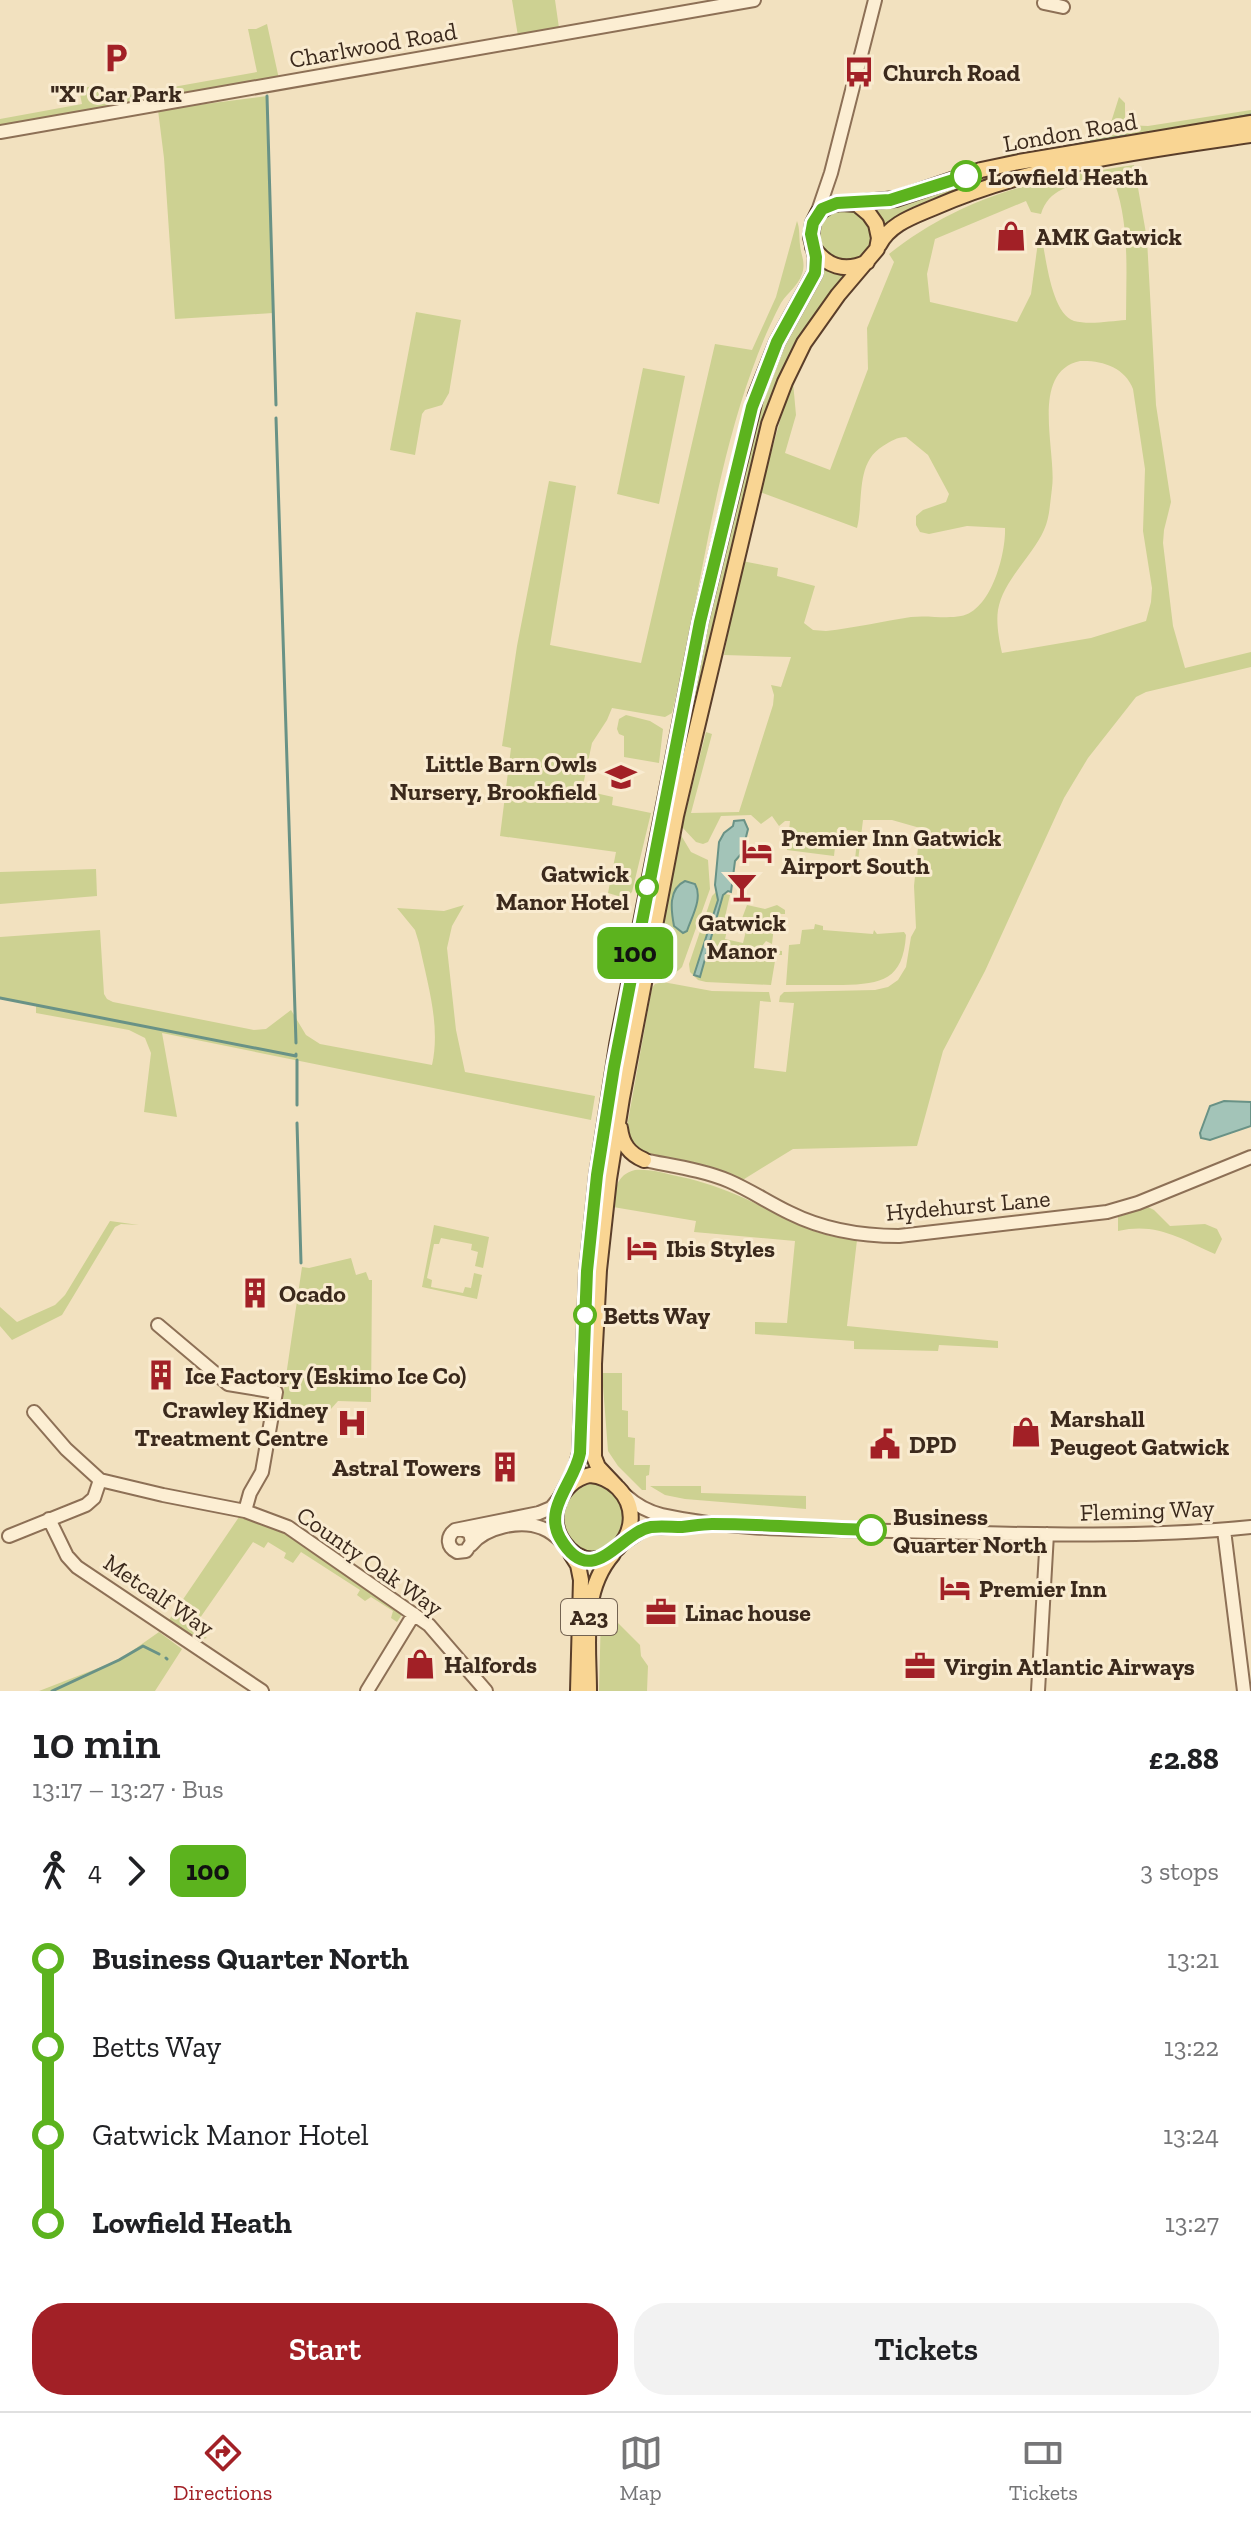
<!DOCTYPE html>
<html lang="en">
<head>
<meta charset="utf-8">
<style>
  :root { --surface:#fff; --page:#f2f2f2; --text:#202124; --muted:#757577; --line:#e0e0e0; --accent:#a22026 }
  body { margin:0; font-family:"Zilla Slab",serif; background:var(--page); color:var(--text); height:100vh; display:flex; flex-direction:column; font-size:30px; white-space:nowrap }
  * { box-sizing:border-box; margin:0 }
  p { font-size:26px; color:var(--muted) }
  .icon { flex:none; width:44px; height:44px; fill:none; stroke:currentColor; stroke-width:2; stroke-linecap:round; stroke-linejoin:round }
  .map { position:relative; height:1691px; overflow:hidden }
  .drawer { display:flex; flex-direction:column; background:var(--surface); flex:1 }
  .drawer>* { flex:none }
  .badge { padding:0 16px; border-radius:12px; font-size:28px; line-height:52px }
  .map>.badge { position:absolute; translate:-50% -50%; box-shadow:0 0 0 4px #fff }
  .legs { display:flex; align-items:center; gap:12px; height:88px; padding:0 32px; font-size:26px }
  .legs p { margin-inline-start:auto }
  .overview { display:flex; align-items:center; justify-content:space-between; height:136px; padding:0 32px }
  h1 { font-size:44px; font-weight:600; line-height:60px }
  .action { display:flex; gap:16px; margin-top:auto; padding:16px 32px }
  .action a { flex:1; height:92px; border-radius:32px; background:var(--accent); color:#fff; font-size:32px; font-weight:600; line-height:92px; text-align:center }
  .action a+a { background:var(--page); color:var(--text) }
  ul { padding:0 32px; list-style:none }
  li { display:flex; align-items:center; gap:28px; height:88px; font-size:30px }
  li i { display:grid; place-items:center; width:12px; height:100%; margin:0 10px; background:currentColor }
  li i::after { content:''; width:20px; height:20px; margin:-10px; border:6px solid; border-radius:50%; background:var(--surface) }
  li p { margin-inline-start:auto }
  li:first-child i { background:linear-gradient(#0000 50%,currentColor 0) }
  li:last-child i { background:linear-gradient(currentColor 50%,#0000 0) }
  .tabs { display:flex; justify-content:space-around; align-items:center; height:112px; border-top:2px solid var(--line); background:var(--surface); font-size:22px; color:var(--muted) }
  .tabs a { display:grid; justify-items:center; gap:4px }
  .tabs .selected { color:var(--accent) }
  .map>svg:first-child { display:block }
</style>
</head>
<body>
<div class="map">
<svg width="1251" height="1691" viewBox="0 0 1251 1691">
  <rect width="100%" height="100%" fill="#f2e1bf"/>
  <!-- green -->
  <path fill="#cdd192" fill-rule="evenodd" d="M512 0H555L559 28 518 36Z
    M267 24 279 79 0 127V119L82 104 79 89 97 85 100 100 257 72 248 29H256Z
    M267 96 273 313 175 319 164 158 158 110Z
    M1119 97 1125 103V125L1148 126 1251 110V118L1005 162 1004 156 1009 154 1013 149H1016L1018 154 1090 141 1089 135H1107Z
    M1050 164 884 227 873 209 983 177Z
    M1134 165 1147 239 1156 405 1171 502 1164 530 1163 543 1173 626 1185 668 1251 652V667L1146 692 1136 697 1088 758 1064 798 985 971 943 1051 917 1146 793 1149 741 1181 635 1149 626 1132 652 988 655 984 663 982 712 991 769 992 771 1002 760 1001 754 1068 786 1072 794 1003 779 1002 780 996 784 992 875 990 888 987 898 980 906 967 911 937 916 928 914 886 920 828 892 820H863L857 869H854L858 831 837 829 834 856 787 850 790 821H785L779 826 772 816 761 824 751 815 721 816 708 842 703 844 696 842 682 827 706 732 712 734 691 813 739 812 773 705 774 695 771 685 781 687 791 657 724 655 742 561 778 568 777 576 815 586 804 623 813 630 826 631C855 628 883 621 911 617 928 615 945 619 961 616 991 611 1006 554 1005 528L967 526 929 534 920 532 916 525V516L923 510 946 502 949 494 928 455 906 437C897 437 891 441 883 446 855 463 864 500 857 528L760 492 785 403 793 382 796 415 785 453 830 470 868 369 867 328 894 262 889 254C964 195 1041 178 1134 165ZM1095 181 1115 184C1130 227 1126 275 1126 320 1111 321 1089 325 1074 321 1050 313 1045 250 1040 227L1031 294 1017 322 930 302 927 274 935 239 1026 201 1031 212 1041 214C1049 189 1070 185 1095 181ZM1080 361C1101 360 1125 367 1133 389L1145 469 1143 531 1152 588 1151 602 1146 621 1091 638 1002 653C999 640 996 623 998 610 1003 580 1032 557 1044 530 1050 517 1050 502 1052 488 1057 452 1029 372 1080 361Z
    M819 235a27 27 0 1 1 54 0a27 27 0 1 1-54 0Z
    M797 221C800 229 799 236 800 245 801 256 806 262 802 274 798 286 788 292 781 303 770 324 760 347 752 370 712 480 700 600 672 713L665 717 612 708 607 720 592 743 582 790 613 797 612 805 651 813 632 892 625 898 608 893 616 852 500 836 511 748 502 746 517 646 549 481 576 486 550 645 641 663 715 344 752 350 776 297Z
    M822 268 846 276 772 404 607 1135 706 616 754 420 773 363Z
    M416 312 461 320 449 393 442 405 425 410 422 414 415 455 390 450Z
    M643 368 685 376 659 504 617 494Z
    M626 715 650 721 663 729 659 763 624 757V736L619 734 617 729 619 719Z
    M679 832 691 852 708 860 710 889 682 967C674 976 665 975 656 968ZM683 881 695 884C703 898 692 916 687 931L676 929C670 913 669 892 683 881Z
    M96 869 97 896 0 904V872Z
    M716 892 730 895 725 917 730 918 725 939 743 943 748 923 741 921 747 905 765 909 777 905 785 910V914H780L779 917H775L772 944 766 941 762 946 765 949 772 948V950L782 951V955H776L771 985 706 982 698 980 690 972 689 964 712 896Z
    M464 905 452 926 447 948 456 1030 465 1072 595 1096 591 1120 162 1033 177 1117 144 1112 151 1053 145 1038 129 1030 36 1013V1005L0 998V937L100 930 104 994 107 999 113 1002 254 1030 266 1029 291 1010 306 1035 320 1044 432 1065C441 1025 427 982 419 943L415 930 397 908 444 911Z
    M815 924 823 926V930L873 934 874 930 877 934 904 932 906 935C903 980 882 984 843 985 824 985 805 985 786 985L789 945 800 944 802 930 814 929Z
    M635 1170C648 1169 660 1172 672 1175 694 1179 716 1186 737 1195 779 1213 809 1237 857 1240L847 1326 998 1341V1348L939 1345 938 1351 854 1349V1341L755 1334V1322L787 1323 795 1241 694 1232 696 1221 613 1207C615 1189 616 1175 635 1170Z
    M1148 1207 1154 1210 1170 1226 1205 1224 1217 1229 1222 1239 1215 1254C1181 1239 1157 1222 1118 1231V1217Z
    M110 1221 139 1225 121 1224 115 1227 62 1315 12 1340 0 1326V1307L17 1322 55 1305 65 1295Z
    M434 1225 489 1237 483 1268 475 1266 478 1252 471 1250 472 1244 441 1238 439 1244H434L427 1278 432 1280 431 1287 463 1293 465 1287 471 1288 474 1273 482 1275 477 1299 422 1287Z
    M351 1258 356 1275 366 1272 369 1280H372L371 1402 338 1401 330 1410 319 1409 318 1418 280 1417 302 1267 309 1268Z
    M602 1373H622V1410L628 1411V1437L635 1438 634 1465H650L649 1475 646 1476V1490H642L618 1466 608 1451Z
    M595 1483C650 1494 611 1578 576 1545 570 1539 566 1532 565 1523 562 1504 575 1486 595 1483Z
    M650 1486H701V1493L806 1496V1509L685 1499 665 1495Z
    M239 1517 263 1524 289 1536 403 1613 397 1622 391 1618 393 1611 371 1597 365 1601 357 1595 360 1590 301 1552 293 1563 284 1558 286 1553 268 1542 264 1548 253 1542 193 1628 207 1638C192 1643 181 1629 169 1620Z
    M603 1612 610 1615 640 1645 641 1656 648 1666 647 1691H599L601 1613Z
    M159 1632 182 1649 155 1691H39L119 1660Z"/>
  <!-- water -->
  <path fill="#a3c4b8" stroke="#699286" stroke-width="2" d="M744 820 748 829 742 853 735 861 731 892 728 891 723 895 700 977 694 975 718 900 715 885 719 842 724 833 733 826 734 821Z
    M685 881 695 884C703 898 692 916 687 931L683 933 674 926C671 910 668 889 685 881Z
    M1224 1101 1251 1102V1126L1210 1140 1201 1138 1200 1133 1210 1106Z"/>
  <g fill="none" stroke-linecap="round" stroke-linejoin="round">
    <!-- stream -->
    <path stroke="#699286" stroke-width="3" d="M267 96 276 405
      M1231 119 1251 115
      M1136 135 1156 132
      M1064 147 1126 136
      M276 418 296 1043
      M0 998 296 1056V1054
      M297 1060V1105
      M297 1123 301 1263
      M166 1658 167 1659
      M52 1691 119 1660 143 1646 159 1654"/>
    <!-- minor casing -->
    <g stroke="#8d7056" stroke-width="16">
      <path id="minor" d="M1044 3 1063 7
        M0 132 754 0
        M816 217 831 173 875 0
        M644 1160C672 1166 703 1170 729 1181 750 1190 769 1203 790 1213 824 1230 860 1236 899 1236L1107 1212 1138 1203 1251 1157
        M158 1325 228 1384 276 1392 262 1472 250 1493 245 1511
        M34 1412 66 1449 100 1480 163 1495 245 1511 288 1527 429 1625 486 1691
        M625 1495C636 1505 648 1512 662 1515 739 1532 820 1529 899 1531 1016 1534 1133 1539 1251 1527
        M49 1519 67 1556 77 1567 262 1691
        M462 1529 470 1533 472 1542 466 1551 457 1552C447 1547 446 1537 455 1530L539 1513 551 1508 560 1497
        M1224 1530 1244 1691
        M9 1536 86 1505 94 1498 100 1480
        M622 1544 646 1528 694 1526
        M471 1545C485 1527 521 1519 542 1528 550 1531 557 1537 563 1543
        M367 1691 414 1614
        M1038 1691 1047 1534"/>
    </g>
    <!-- major casing -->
    <g stroke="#5a3e2a" stroke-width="18">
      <path id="major" d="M854 203 896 199 981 170 1019 162 1251 123
        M879 245C890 224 912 217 933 208 1033 164 1143 151 1251 135
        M813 247C826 266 845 273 867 262
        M620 1128C622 1144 629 1154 644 1160
        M590 1475C602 1476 610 1480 618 1488 657 1528 597 1589 564 1543 545 1518 560 1481 590 1475Z
        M562 1495 576 1468 580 1453 587 1271 597 1175 617 1045 700 622 756 395 777 342 815 273 816 257 811 237 813 223 818 213 830 205 841 203 857 204 869 214 876 224 879 238 877 249 838 295 804 343 785 382 769 424 676 816 622 1098 609 1179 599 1270 594 1364V1457L598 1467 616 1486
        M571 1554 578 1565 581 1580 578 1691
        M589 1691C589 1644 580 1592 613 1554"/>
    </g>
    <!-- minor -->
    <use href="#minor" stroke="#fceed3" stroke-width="12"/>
    <!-- major -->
    <use href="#major" stroke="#f9d593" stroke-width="14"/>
  </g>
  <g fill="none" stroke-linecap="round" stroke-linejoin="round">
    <!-- line-1 casing -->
    <g stroke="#fff" stroke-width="18">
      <path id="line-1" d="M871 1530C818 1529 765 1524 712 1524 702 1524 692 1526 682 1527 672 1527 661 1526 651 1527 620 1532 592 1593 560 1538 543 1508 575 1482 580 1453L587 1271 597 1175 614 1067 700 622 752 407 777 342 815 273 816 257 811 234 813 223 822 209 837 203 890 200 966 176"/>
    </g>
    <!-- line-1 -->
    <use href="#line-1" stroke="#5cb31e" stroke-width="12"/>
  </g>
  <!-- icons -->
  <defs>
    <g id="parking-bare" transform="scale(2.4)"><path d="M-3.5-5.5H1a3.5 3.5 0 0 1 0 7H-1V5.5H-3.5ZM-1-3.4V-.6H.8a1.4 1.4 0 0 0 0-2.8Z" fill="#a22026" stroke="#f9ebd0" stroke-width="2.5" paint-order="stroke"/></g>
    <g id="bus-bare" transform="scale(2.4)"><path d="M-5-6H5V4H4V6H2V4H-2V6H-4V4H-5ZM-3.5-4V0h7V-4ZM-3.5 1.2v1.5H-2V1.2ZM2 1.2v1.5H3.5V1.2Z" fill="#a22026" stroke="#f9ebd0" stroke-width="2.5" paint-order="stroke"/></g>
    <g id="shop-bare" transform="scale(2.4)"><path d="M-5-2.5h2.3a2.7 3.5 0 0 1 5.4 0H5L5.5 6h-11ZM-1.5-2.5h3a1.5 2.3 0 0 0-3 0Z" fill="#a22026" stroke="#f9ebd0" stroke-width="2.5" paint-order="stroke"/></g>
    <g id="school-bare" transform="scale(2.4)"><path d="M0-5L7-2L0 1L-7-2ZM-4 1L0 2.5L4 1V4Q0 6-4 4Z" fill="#a22026" stroke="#f9ebd0" stroke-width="2.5" paint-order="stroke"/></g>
    <g id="hotel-bare" transform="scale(2.4)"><path d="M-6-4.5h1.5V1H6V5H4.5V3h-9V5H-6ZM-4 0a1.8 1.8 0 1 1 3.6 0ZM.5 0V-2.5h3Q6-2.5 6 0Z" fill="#a22026" stroke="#f9ebd0" stroke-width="2.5" paint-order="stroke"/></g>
    <g id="bar-bare" transform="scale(2.4)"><path d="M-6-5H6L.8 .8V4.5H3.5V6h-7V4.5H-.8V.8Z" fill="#a22026" stroke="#f9ebd0" stroke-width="2.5" paint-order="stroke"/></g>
    <g id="building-bare" transform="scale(2.4)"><path d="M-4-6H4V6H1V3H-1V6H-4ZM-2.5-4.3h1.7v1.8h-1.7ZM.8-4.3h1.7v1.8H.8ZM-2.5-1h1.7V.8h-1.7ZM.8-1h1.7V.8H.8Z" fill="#a22026" stroke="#f9ebd0" stroke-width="2.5" paint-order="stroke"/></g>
    <g id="hospital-bare" transform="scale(2.4)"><path d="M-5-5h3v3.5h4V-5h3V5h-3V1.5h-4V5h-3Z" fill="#a22026" stroke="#f9ebd0" stroke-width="2.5" paint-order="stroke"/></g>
    <g id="civic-bare" transform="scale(2.4)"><path d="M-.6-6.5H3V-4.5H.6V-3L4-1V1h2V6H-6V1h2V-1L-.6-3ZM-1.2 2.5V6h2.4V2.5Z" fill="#a22026" stroke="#f9ebd0" stroke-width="2.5" paint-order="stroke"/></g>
    <g id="office-bare" transform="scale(2.4)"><path d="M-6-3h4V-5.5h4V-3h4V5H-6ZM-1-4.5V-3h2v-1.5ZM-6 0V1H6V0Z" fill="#a22026" stroke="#f9ebd0" stroke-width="2.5" paint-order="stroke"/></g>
  </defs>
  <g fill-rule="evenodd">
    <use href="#parking-bare" x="116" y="58"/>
    <use href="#bus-bare" x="859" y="72"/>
    <use href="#shop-bare" x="1011" y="236"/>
    <use href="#school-bare" x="621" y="777"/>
    <use href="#hotel-bare" x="757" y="851"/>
    <use href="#bar-bare" x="742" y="887"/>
    <use href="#hotel-bare" x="642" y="1248"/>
    <use href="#building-bare" x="255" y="1293"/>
    <use href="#building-bare" x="161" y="1375"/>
    <use href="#hospital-bare" x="352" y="1423"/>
    <use href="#shop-bare" x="1026" y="1432"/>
    <use href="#civic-bare" x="885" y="1444"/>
    <use href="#building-bare" x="505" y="1467"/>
    <use href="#hotel-bare" x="955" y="1588"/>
    <use href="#office-bare" x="661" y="1612"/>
    <use href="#shop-bare" x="420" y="1664"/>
    <use href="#office-bare" x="920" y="1666"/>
  </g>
  <!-- markers -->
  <g fill="#fff" stroke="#5cb31e" stroke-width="4">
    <circle cx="966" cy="176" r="14"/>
    <circle cx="647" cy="887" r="10"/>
    <circle cx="585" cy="1315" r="10"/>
    <circle cx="871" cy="1530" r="14"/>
  </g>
  <g text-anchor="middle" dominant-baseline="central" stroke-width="6" stroke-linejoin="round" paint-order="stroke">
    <!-- shield labels -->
    <rect fill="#f9ebd0" stroke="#746352" stroke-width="2" x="561" y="1599" width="56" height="36" rx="6"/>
    <g font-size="22" font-weight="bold" fill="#3b291c">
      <text x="589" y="1617">A23</text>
    </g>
    <!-- street labels -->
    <g font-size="24" fill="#3b291c" stroke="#f9ebd0">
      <text transform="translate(373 45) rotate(-10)">Charlwood Road</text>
      <text transform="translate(1070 132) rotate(-10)">London Road</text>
      <text transform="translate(968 1205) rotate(-5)">Hydehurst Lane</text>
      <text transform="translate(1147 1510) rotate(-2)">Fleming Way</text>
      <text transform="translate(370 1561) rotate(35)">County Oak Way</text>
      <text transform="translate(159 1595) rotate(34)">Metcalf Way</text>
    </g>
    <!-- poi labels -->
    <g font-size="24" font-weight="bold" fill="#3b291c" stroke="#f9ebd0" text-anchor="start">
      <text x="883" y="72">Church Road</text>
      <text x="116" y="93" text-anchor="middle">"X" Car Park</text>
      <text x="1035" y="236">AMK Gatwick</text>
      <text x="597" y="763" text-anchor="end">Little Barn Owls<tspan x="597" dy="28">Nursery, Brookfield</tspan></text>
      <text x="781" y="837">Premier Inn Gatwick<tspan x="781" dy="28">Airport South</tspan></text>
      <text x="742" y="922" text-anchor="middle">Gatwick<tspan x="742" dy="28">Manor</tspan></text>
      <text x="666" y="1248">Ibis Styles</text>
      <text x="279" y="1293">Ocado</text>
      <text x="185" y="1375">Ice Factory (Eskimo Ice Co)</text>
      <text x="328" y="1409" text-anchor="end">Crawley Kidney<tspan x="328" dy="28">Treatment Centre</tspan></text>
      <text x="1050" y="1418">Marshall<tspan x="1050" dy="28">Peugeot Gatwick</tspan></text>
      <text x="909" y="1444">DPD</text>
      <text x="481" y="1467" text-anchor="end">Astral Towers</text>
      <text x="979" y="1588">Premier Inn</text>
      <text x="685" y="1612">Linac house</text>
      <text x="444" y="1664">Halfords</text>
      <text x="944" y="1666">Virgin Atlantic Airways</text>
    </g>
    <!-- stop labels -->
    <g font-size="24" font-weight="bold" fill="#3b291c" stroke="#f9ebd0" text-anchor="start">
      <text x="988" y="176">Lowfield Heath</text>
      <text x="629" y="873" text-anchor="end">Gatwick<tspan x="629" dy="28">Manor Hotel</tspan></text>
      <text x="603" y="1315">Betts Way</text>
      <text x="893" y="1516">Business<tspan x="893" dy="28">Quarter North</tspan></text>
    </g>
  </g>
</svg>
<b class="badge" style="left:635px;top:953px;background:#5cb31e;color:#111">100</b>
</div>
<section class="drawer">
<div class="overview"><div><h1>10 min</h1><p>13:17 – 13:27 · Bus</p></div><b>£2.88</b></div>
<div class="legs"><svg class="icon" aria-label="walk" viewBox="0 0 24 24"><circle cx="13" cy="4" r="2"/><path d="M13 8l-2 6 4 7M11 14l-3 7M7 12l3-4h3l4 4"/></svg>4<svg class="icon" aria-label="forward" viewBox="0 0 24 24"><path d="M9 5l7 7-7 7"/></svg><b class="badge" style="background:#5cb31e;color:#111">100</b><p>3 stops</p></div>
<ul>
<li><i style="color:#5cb31e"></i><b>Business Quarter North</b><p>13:21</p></li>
<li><i style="color:#5cb31e"></i><span>Betts Way</span><p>13:22</p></li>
<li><i style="color:#5cb31e"></i><span>Gatwick Manor Hotel</span><p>13:24</p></li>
<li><i style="color:#5cb31e"></i><b>Lowfield Heath</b><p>13:27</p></li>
</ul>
<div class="action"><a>Start</a><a>Tickets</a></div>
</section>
<nav class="tabs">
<a class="selected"><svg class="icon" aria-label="directions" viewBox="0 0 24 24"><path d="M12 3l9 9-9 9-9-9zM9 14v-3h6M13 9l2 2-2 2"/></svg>Directions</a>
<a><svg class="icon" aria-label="map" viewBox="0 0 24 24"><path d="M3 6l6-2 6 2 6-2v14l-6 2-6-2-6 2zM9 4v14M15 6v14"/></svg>Map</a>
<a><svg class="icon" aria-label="tickets" viewBox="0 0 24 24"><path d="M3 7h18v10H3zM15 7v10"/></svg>Tickets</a>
</nav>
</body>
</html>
